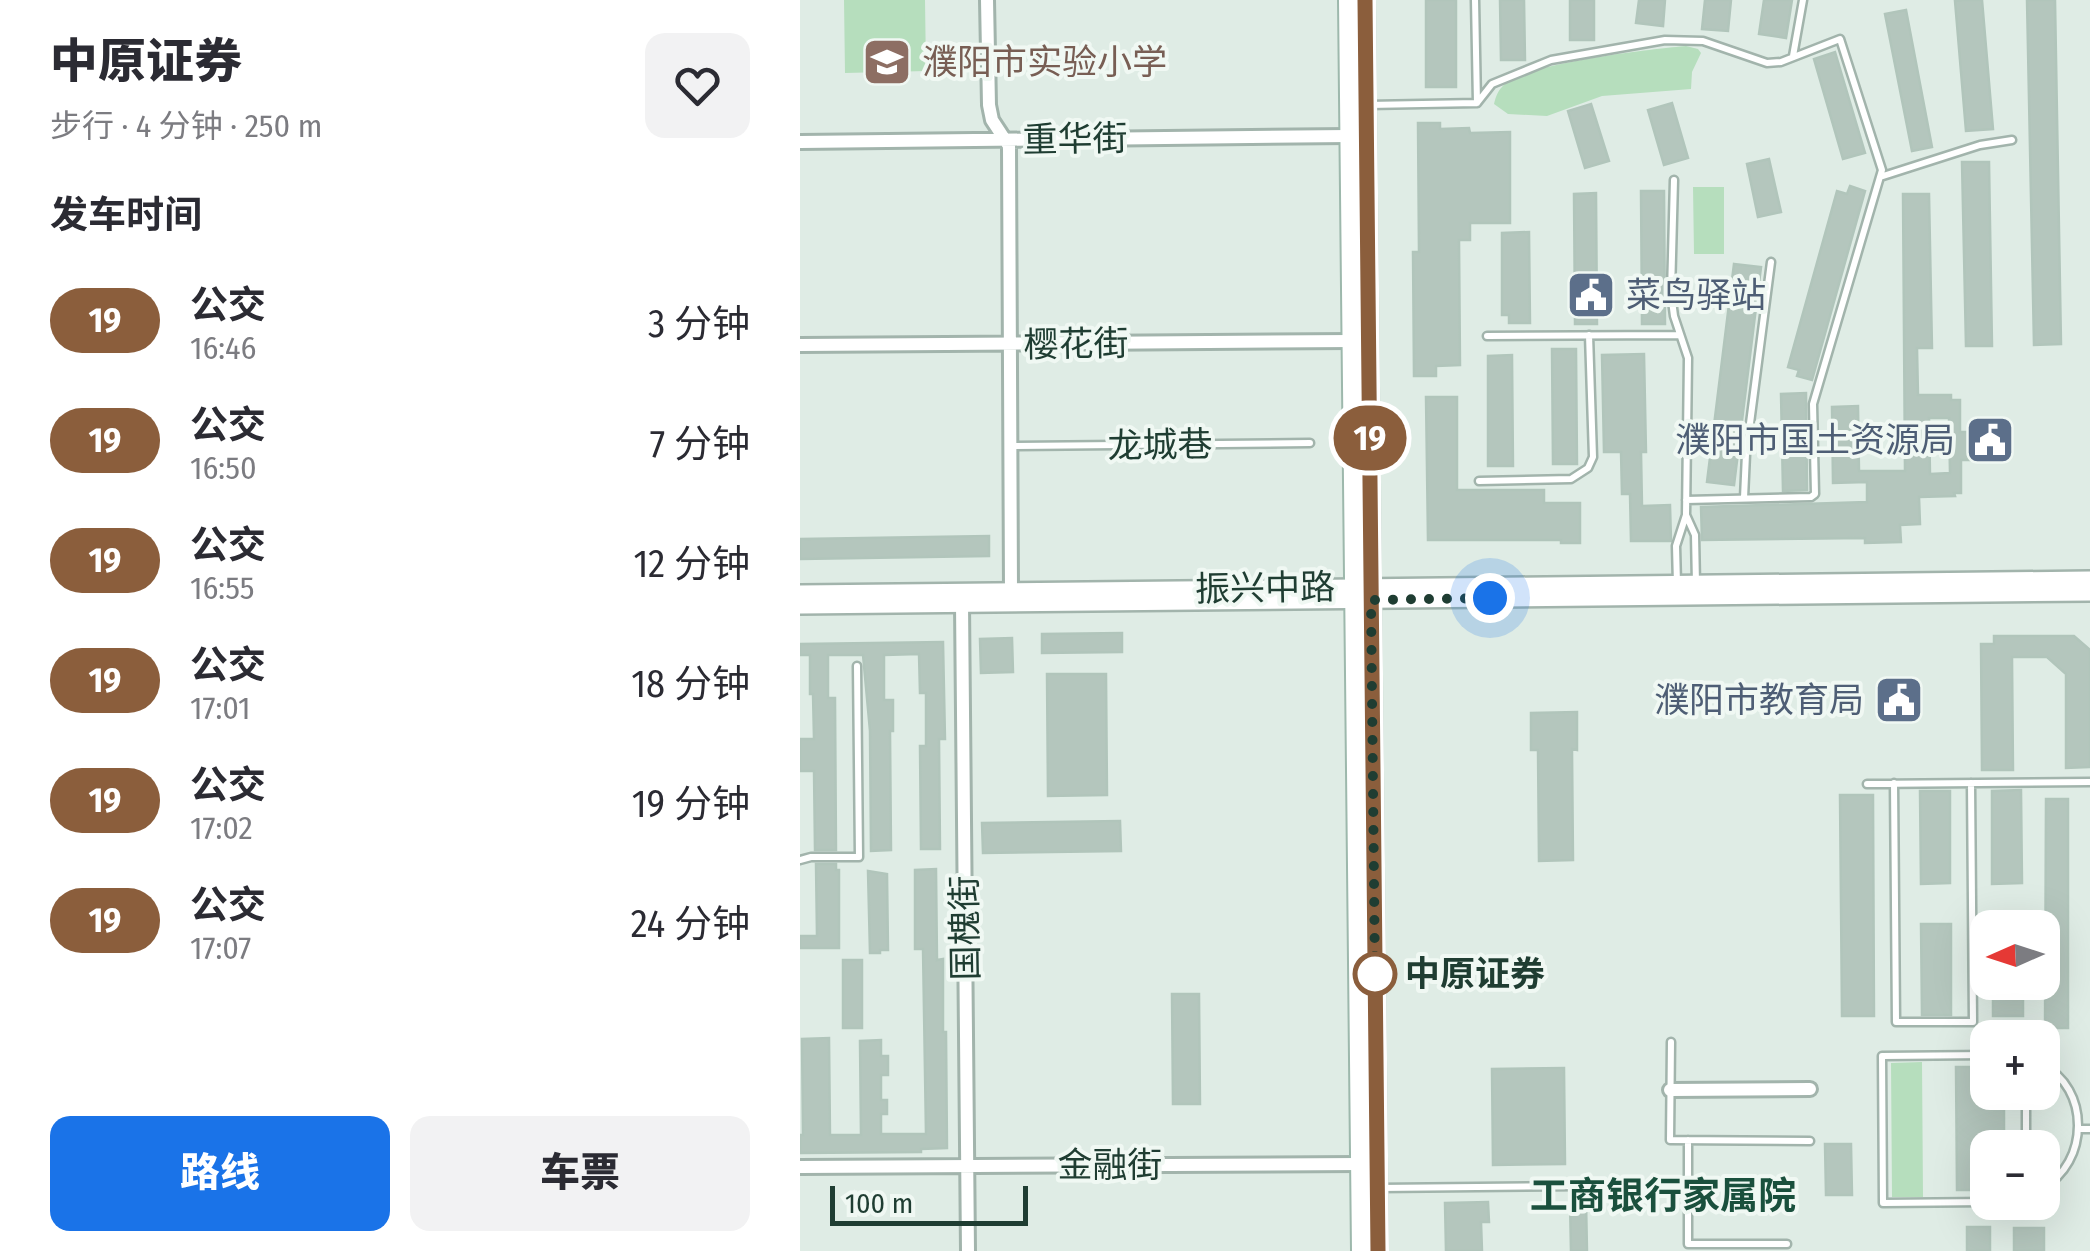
<!DOCTYPE html>
<html lang="zh">
<head>
<meta charset="utf-8">
<style>
  :root { --surface:#fff; --page:#f2f2f3; --text:#2b2b33; --muted:#7c7c81; --accent:#1a73e8 }
  body { margin:0; font-family:"Fira Sans Condensed","Noto Sans SC",sans-serif; background:var(--page); color:var(--text); height:100vh; display:flex; flex-direction:column; font-size:38px; white-space:nowrap }
  * { box-sizing:border-box; margin:0 }
  p { font-size:32px; color:var(--muted) }
  .icon { flex:none; width:55px; height:55px; fill:none; stroke:currentColor; stroke-width:2; stroke-linecap:round; stroke-linejoin:round }
  .map { position:relative; flex:1; overflow:hidden }
  .details { display:flex; flex-direction:column; background:var(--surface); width:800px }
  .details>* { flex:none }
  .badge { padding:0 20px; border-radius:32px; font-size:35px; line-height:65px }
  .needle { width:65px; rotate:267deg }
  .fabs { position:absolute; left:1170px; top:910px; display:grid; gap:20px }
  .fabs a { display:grid; place-items:center; width:90px; height:90px; border-radius:20px; background:var(--surface); box-shadow:0 10px 40px #0002; font-size:50px }
  .scale { position:absolute; left:30px; bottom:25px; width:198px; box-sizing:border-box; padding-left:10px; border:5px solid #1f3d32; border-top:0; font-size:28px; line-height:35px; white-space:nowrap; color:#1f3d32; -webkit-text-stroke:8px #f0f8f3; paint-order:stroke }
  .you { position:absolute; width:50px; height:50px; margin:-25px; border:8px solid #fff; border-radius:50%; background:#1a73e8; box-shadow:0 0 0 15px #1a73e833 }
  .map>.badge { position:absolute; translate:-50% -50%; box-shadow:0 0 0 5px #fff }
  h2 { padding:0 50px; font-size:38px; line-height:90px }
  .round { display:grid; place-items:center; flex:none; width:105px; height:105px; border-radius:20px; background:var(--page) }
  .head { display:flex; align-items:center; justify-content:space-between; height:170px; padding:0 50px }
  h1 { font-size:48px; font-weight:800; line-height:75px }
  .primary-button { display:flex; gap:20px; margin-top:auto; padding:20px 50px }
  .primary-button a { flex:1; height:115px; border-radius:20px; background:var(--accent); color:#fff; font-size:40px; font-weight:800; line-height:115px; text-align:center }
  .primary-button a+a { background:var(--page); color:var(--text) }
  ul { padding:0; list-style:none }
  li { display:flex; align-items:center; gap:30px; height:120px; padding:0 50px }
  li div { flex:1 }
  li b { display:block; font-size:38px }
  li em { font-style:normal }
  li .badge { min-width:110px; font-weight:700; text-align:center }
  main { display:flex; flex:1; min-height:0 }
  .map>svg:first-child { display:block }
</style>
</head>
<body>
<main>
<section class="details">
<div class="head"><div><h1>中原证券</h1><p>步行 · 4 分钟 · 250 m</p></div><a class="round"><svg class="icon" aria-label="heart" viewBox="0 0 24 24"><path d="M12 20l-8-8c-3-5 5-10 8-4 3-6 11-1 8 4z"/></svg></a></div>
<h2>发车时间</h2>
<ul>
<li><span class="badge" style="background:#8b5e3c;color:#fff">19</span><div><b>公交</b><p>16:46</p></div><em>3 分钟</em></li>
<li><span class="badge" style="background:#8b5e3c;color:#fff">19</span><div><b>公交</b><p>16:50</p></div><em>7 分钟</em></li>
<li><span class="badge" style="background:#8b5e3c;color:#fff">19</span><div><b>公交</b><p>16:55</p></div><em>12 分钟</em></li>
<li><span class="badge" style="background:#8b5e3c;color:#fff">19</span><div><b>公交</b><p>17:01</p></div><em>18 分钟</em></li>
<li><span class="badge" style="background:#8b5e3c;color:#fff">19</span><div><b>公交</b><p>17:02</p></div><em>19 分钟</em></li>
<li><span class="badge" style="background:#8b5e3c;color:#fff">19</span><div><b>公交</b><p>17:07</p></div><em>24 分钟</em></li>
</ul>
<div class="primary-button"><a>路线</a><a>车票</a></div>
</section>
<div class="map">
<svg width="1290" height="1251" viewBox="0 0 1290 1251">
  <rect width="100%" height="100%" fill="#dfece5"/>
  <!-- green -->
  <path fill="#b6debd" d="M44 0H125L126 71 45 73Z
    M886 46 898 49 901 53 892 72 891 89 802 96 747 116 708 114 694 104C696 96 698 90 705 84 729 63 851 49 886 46Z
    M893 187H924V254H894Z
    M1122 1062 1123 1197H1092L1091 1063Z"/>
  <!-- building -->
  <path fill="#b4c6bd" stroke="#b1c5bb" stroke-width="2.5" fill-rule="evenodd" d="M626 0H656V87H626Z
    M700 0H724L725 60H701Z
    M770 0H794V40H770Z
    M839 0H865L863 26 836 23Z
    M905 0H931L928 31 902 29Z
    M964 0H992L986 38 959 34Z
    M1163 0H1182L1193 129 1166 131 1155 1Z
    M1227 0H1255L1261 344 1234 345Z
    M1106 10 1132 147 1112 151 1085 14Z
    M1035 52 1065 153 1043 159 1014 59Z
    M872 103 888 158 864 165 848 110Z
    M791 104 809 161 785 168 768 111Z
    M618 123H640V129L669 128 670 133 710 132V223H670V240H659L660 365 636 366V376H614L613 252H619Z
    M969 159 981 212 958 217 947 164Z
    M1162 162H1189L1192 346H1166Z
    M1050 186 1065 191 1012 380 997 376 999 370 988 367 1037 191 1047 194Z
    M841 191H864L865 324H842Z
    M796 193 797 324H775L774 194Z
    M1103 194H1129L1132 348H1117L1118 395H1151V400H1160V432H1173V460H1161V493H1154L1155 496 1119 497 1120 524 1100 525 1101 542 1065 543V538L902 540 901 507 1067 502V482L1033 483 1032 407 1058 406 1059 471H1105ZM1129 418H1149L1150 473 1130 474Z
    M729 232 730 323H709V315H702V233Z
    M934 264 961 267 934 485 907 482Z
    M752 349H776L777 464H753Z
    M844 354 846 452H841L842 506 870 505 871 541H831L830 494H822L821 452H804L802 355Z
    M712 355 713 466H688V356Z
    M1006 393 1007 490 983 491 981 394Z
    M626 397H657V490H744V503H780V543H761V540H628Z
    M189 536V556L0 559V539Z
    M322 633V652L242 653V634Z
    M1194 636H1274L1290 650V767L1266 768V674L1247 657H1212L1213 770H1182L1181 644H1194Z
    M212 638 213 672 181 673 180 639Z
    M143 642 145 739H139L140 849H121L120 746H126V693H120L119 654 84 655V700H93V731H90L91 850 71 851 70 731 63 655H28V698H35L36 850H15L14 771H0V739H14L13 694H10V655H0V644Z
    M247 674H306L307 795 248 796Z
    M777 712V750L772 749 773 860 739 861 738 750H731V713Z
    M1221 790 1222 883 1192 884V791Z
    M1120 791H1150V883L1121 884Z
    M1040 795H1073L1074 1016H1042Z
    M1246 799H1268V1028H1245Z
    M320 821 321 851 183 853 182 823Z
    M16 864H36V870H39V948H0V936H17Z
    M136 869 137 960 143 959V1032H146L147 1148 121 1149V1152L0 1153V1135H3L2 1039 29 1038 30 1135H61L60 1041 81 1040V1056H88V1075H81V1100H87V1114H81V1134H126L123 949H115V870Z
    M68 871 87 874 88 950H80V953H70Z
    M1121 924H1151V1015H1122Z
    M43 960H62V1028H43Z
    M1193 982H1223V1016H1193Z
    M372 994H399L400 1104H373Z
    M1156 1067H1188L1191 1103H1204V1148H1188V1190H1157Z
    M764 1068 765 1164 693 1165 692 1069Z
    M1025 1144H1051L1052 1195H1026Z
    M770 1201H786L787 1251H771Z
    M688 1202 689 1222H681L682 1251H646L645 1203Z
    M1167 1227H1190V1251H1167Z
    M1214 1228H1244V1251H1214Z"/>
  <g fill="none" stroke-linecap="round" stroke-linejoin="round">
    <!-- service casing -->
    <g stroke="#a2b4ac" stroke-width="11">
      <path id="service" d="M993 56 1003 0
        M677 103 692 84 751 60 865 40 903 41 967 63 981 62 1040 39 1082 170 1013 404 1015 494 1011 497 886 500
        M568 105 677 103 675 0
        M1080 177 1180 145 1212 140
        M874 180 871 293 874 316 888 358 886 515 876 546 877 584
        M687 336 879 335
        M211 446 510 443
        M679 481 771 479 788 468 793 457 789 335
        M944 498 946 454 971 262
        M886 515 895 535 896 584
        M1094 783 1096 1022H1173L1171 783
        M1067 784 1290 782
        M0 860 11 857H59L57 666
        M871 1042 870 1140 1010 1141
        M1188 1055 1082 1056 1083 1203 1188 1202
        M1242 1065C1290 1087 1290 1163 1242 1188
        M1226 1092V1148
        M1280 1129H1290
        M888 1140V1244H987
        M579 1188 777 1186"/>
    </g>
    <!-- minor casing -->
    <g stroke="#a2b4ac" stroke-width="18">
      <path id="minor" d="M187 0 189 105 192 120 209 146 211 590
        M0 142 549 136
        M0 345 552 341
        M162 604 168 1251
        M870 1090 1010 1089
        M0 1167 560 1164"/>
    </g>
    <!-- tertiary casing -->
    <g stroke="#a2b4ac" stroke-width="20">
      <path id="tertiary" d="M0 593 1290 579
        M0 606 1290 593"/>
    </g>
    <!-- secondary casing -->
    <g stroke="#9db8ac" stroke-width="22">
      <path id="secondary" d="M548 0 561 1251
        M565 0 578 1251"/>
    </g>
    <!-- service -->
    <use href="#service" stroke="#fff" stroke-width="6"/>
    <!-- minor -->
    <use href="#minor" stroke="#fff" stroke-width="12"/>
    <!-- tertiary -->
    <use href="#tertiary" stroke="#fff" stroke-width="15"/>
    <!-- secondary -->
    <use href="#secondary" stroke="#fff" stroke-width="18"/>
  </g>
  <g fill="none" stroke-linecap="round" stroke-linejoin="round">
    <!-- line casing -->
    <g stroke="#fff" stroke-width="22">
      <path id="line" d="M565 0 578 1251"/>
    </g>
    <!-- line -->
    <use href="#line" stroke="#8b5e3c" stroke-width="15"/>
    <!-- walk -->
    <path stroke="#1f3d32" stroke-width="10" stroke-dasharray="0 18" d="M575 974 571 600 690 598"/>
  </g>
  <!-- icons -->
  <defs>
    <g id="school-square" transform="scale(2.5)"><rect x="-9" y="-9" width="18" height="18" rx="4" fill="#8d6e63" stroke="#f0f8f3"/><path d="M0-5L7-2L0 1L-7-2ZM-4 1L0 2.5L4 1V4Q0 6-4 4Z" fill="#fff"/></g>
    <g id="civic-square" transform="scale(2.5)"><rect x="-9" y="-9" width="18" height="18" rx="4" fill="#5c6f8a" stroke="#f0f8f3"/><path d="M-.6-6.5H3V-4.5H.6V-3L4-1V1h2V6H-6V1h2V-1L-.6-3ZM-1.2 2.5V6h2.4V2.5Z" fill="#fff"/></g>
  </defs>
  <g fill-rule="evenodd">
    <use href="#school-square" x="87" y="62"/>
    <use href="#civic-square" x="791" y="295"/>
    <use href="#civic-square" x="1190" y="440"/>
    <use href="#civic-square" x="1099" y="700"/>
  </g>
  <!-- markers -->
  <circle fill="#fff" stroke="#8b5e3c" stroke-width="5" cx="575" cy="974" r="20"/>
  <g text-anchor="middle" dominant-baseline="central" stroke-width="8" stroke-linejoin="round" paint-order="stroke">
    <!-- education labels -->
    <g font-size="35" fill="#785e54" stroke="#f0f8f3" text-anchor="start">
      <text x="122" y="62">濮阳市实验小学</text>
    </g>
    <!-- street labels -->
    <g font-size="35" fill="#1f3d32" stroke="#f0f8f3">
      <text transform="translate(275 139) rotate(-1)">重华街</text>
      <text transform="translate(276 344) rotate(-1)">樱花街</text>
      <text transform="translate(360 445) rotate(-1)">龙城巷</text>
      <text transform="translate(465 588) rotate(-1)">振兴中路</text>
      <text transform="translate(165 928) rotate(-91)">国槐街</text>
      <text x="310" y="1165">金融街</text>
    </g>
    <!-- service labels -->
    <g font-size="35" fill="#4e5e75" stroke="#f0f8f3" text-anchor="end">
      <text x="826" y="295" text-anchor="start">菜鸟驿站</text>
      <text x="1155" y="440">濮阳市国土资源局</text>
      <text x="1064" y="700">濮阳市教育局</text>
    </g>
    <!-- stop labels -->
    <g font-size="35" font-weight="bold" fill="#1f3d32" stroke="#f0f8f3" text-anchor="start">
      <text x="605" y="974">中原证券</text>
    </g>
    <!-- neighbourhood labels -->
    <g font-size="38" font-weight="bold" fill="#1a503d" stroke="#f0f8f3">
      <text x="863" y="1196">工商银行家属院</text>
    </g>
  </g>
</svg>
<div class="fabs">
<a><svg class="needle" viewBox="-14 -14 28 28"><path d="M0-13l5 13h-10z" fill="#e53935"/><path d="M0 13l5-13h-10z" fill="#7c7c81"/></svg></a>
<a>+</a>
<a>−</a>
</div>
<div class="scale">100 m</div>
<div class="you" style="left:690px;top:598px"></div>
<b class="badge" style="left:570px;top:438px;background:#8b5e3c;color:#fff">19</b>
</div>
</main>
</body>
</html>
